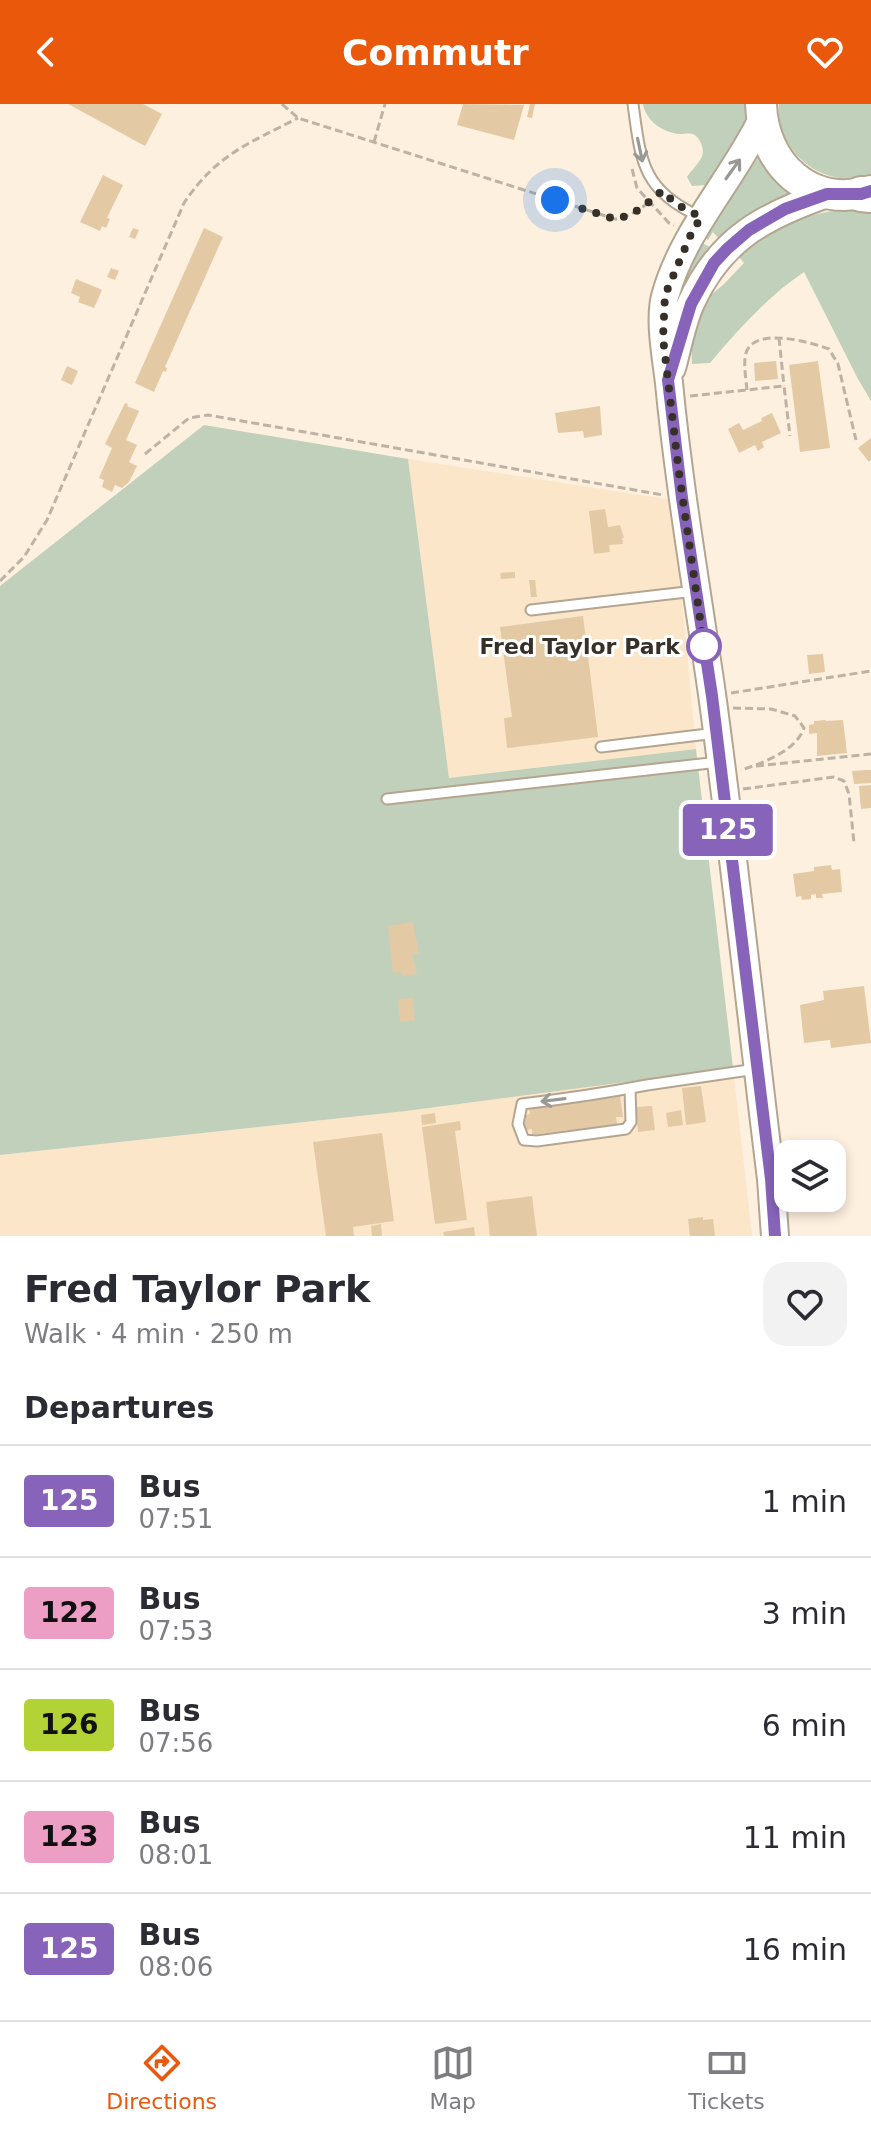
<!DOCTYPE html>
<html lang="en">
<head>
<meta charset="utf-8">
<style>
  :root { --surface:#fff; --page:#f2f2f3; --text:#2b2b33; --muted:#7c7c81; --line:#e1e1e2; --accent:#ea580c }
  body { margin:0; font-family:"DejaVu Sans",sans-serif; background:var(--page); color:var(--text); height:100vh; display:flex; flex-direction:column; font-size:30px; white-space:nowrap }
  * { box-sizing:border-box; margin:0 }
  p { font-size:26px; color:var(--muted) }
  .icon { flex:none; width:44px; height:44px; fill:none; stroke:currentColor; stroke-width:2; stroke-linecap:round; stroke-linejoin:round }
  .map { position:relative; height:1132px; overflow:hidden }
  .panel { display:flex; flex-direction:column; background:var(--surface); flex:1 }
  .panel>* { flex:none }
  .badge { padding:0 16px; border-radius:6px; font-size:28px; line-height:52px }
  .tools { position:absolute; left:774px; top:1036px; display:grid; gap:16px }
  .tools a { display:grid; place-items:center; width:72px; height:72px; border-radius:16px; background:var(--surface); box-shadow:0 4px 12px #0003; font-size:40px }
  .you { position:absolute; width:40px; height:40px; margin:-20px; border:6px solid #fff; border-radius:50%; background:#1a73e8; box-shadow:0 0 0 12px #1a73e833 }
  .map>.badge { position:absolute; translate:-50% -50%; box-shadow:0 0 0 4px #fff }
  h2 { padding:0 24px; font-size:30px; line-height:72px }
  .round { display:grid; place-items:center; flex:none; width:84px; height:84px; border-radius:24px; background:var(--page) }
  .summary { display:flex; align-items:center; justify-content:space-between; height:136px; padding:0 24px }
  h1 { font-size:38px; font-weight:800; line-height:60px }
  ul { padding:0; list-style:none }
  li { display:flex; align-items:center; gap:24px; height:112px; padding:0 24px; border-top:2px solid var(--line) }
  li div { flex:1 }
  li b { display:block; font-size:30px }
  li em { font-style:normal }
  li .badge { min-width:88px; font-weight:700; text-align:center }
  header { display:flex; justify-content:space-between; align-items:center; height:104px; padding:0 24px; background:var(--accent); color:#fff; font-size:36px; font-weight:800 }
  .tab-bar { display:flex; justify-content:space-around; align-items:center; height:112px; border-top:2px solid var(--line); background:var(--surface); font-size:22px; color:var(--muted) }
  .tab-bar a { display:grid; justify-items:center; gap:4px }
  .tab-bar .selected { color:var(--accent) }
  .map>svg:first-child { display:block }
</style>
</head>
<body>
<header><svg class="icon" aria-label="back" viewBox="0 0 24 24"><path d="M15 5l-7 7 7 7"/></svg>Commutr<svg class="icon" aria-label="heart" viewBox="0 0 24 24"><path d="M12 20l-8-8c-3-5 5-10 8-4 3-6 11-1 8 4z"/></svg></header>
<div class="map">
<svg width="871" height="1132" viewBox="0 0 871 1132">
  <rect width="100%" height="100%" fill="#fdf0df"/>
  <!-- built -->
  <path fill="#fbe6ca" d="M408 355 673 396 696 645 449 674Z
    M733 964 752 1132H0V1051L406 1007Z"/>
  <!-- green -->
  <path fill="#c0d0ba" d="M643 0H749C743 32 726 56 706 81L692 82 687 73C691 66 699 60 702 52 705 46 700 33 693 30 688 29 685 30 680 30 663 29 646 17 643 0Z
    M779 0H871V70C825 88 775 48 779 0Z
    M758 54H764L789 85 788 90 755 106 721 137 713 128 708 136 702 132Z
    M854 104H871V297L858 275 804 168C767 193 739 225 710 259L692 260 691 237 708 193 723 181 744 159 739 153C767 120 814 108 854 104Z
    M714 137 717 140 681 194 686 171 700 138 710 143Z
    M204 321 408 355 449 674 696 645 733 964 406 1007 0 1051V482Z"/>
  <!-- building -->
  <path fill="#e3caa5" d="M68 0H143L162 10 145 42Z
    M463 0 524 1 514 36 457 21Z
    M530 0H535L532 14 527 13Z
    M103 71 123 81 107 114 110 115 106 124 102 122 100 127 80 118Z
    M133 124 139 126 135 135 129 133Z
    M204 124 223 133 165 263 167 264 166 268 163 267 154 288 135 279Z
    M111 164 119 167 115 176 107 173Z
    M76 175 102 186 94 204 78 198 80 193 71 189Z
    M776 257 778 275 755 277 754 259Z
    M818 257 830 344 800 348 789 261Z
    M67 262 78 267 72 281 61 276Z
    M125 299 128 300 127 302 139 307 126 336 137 341 129 358 137 362 129 378 122 384 115 381 112 388 102 383 104 376 99 374 112 344 105 340Z
    M600 302 602 331 584 334 583 327 558 329 555 309Z
    M772 309 781 329 762 338 764 343 758 347 755 341 739 349 728 325 739 319 743 326 762 317 761 314Z
    M871 334V356L869 358 858 344Z
    M605 405 608 423 620 421 624 434H622L623 440 609 441 610 448 594 450 589 407Z
    M515 468V474L501 475 500 469Z
    M529 476H535L537 493H531Z
    M583 512 598 633 507 644 504 614 512 613 500 523Z
    M823 550 825 568 809 570 807 551Z
    M825 616 826 617 843 616 847 649 817 652V629L809 630V621L814 620V617Z
    M866 666H871V679L854 680 852 667Z
    M871 681V704L861 705 859 682Z
    M831 761 832 766 840 765 842 788 822 790 823 794H816V790L811 791V795L802 796 801 792 796 793 793 770 814 767V763Z
    M413 818 419 849 412 850 417 870 401 872V868L393 869 388 822Z
    M864 882 871 939 831 944 830 936 804 939 800 901 824 896 823 887Z
    M413 894 415 916 400 918 398 895Z
    M701 982 706 1018 686 1021 682 984Z
    M620 992 623 1013H616L617 1020 532 1031V1025L525 1026 524 1011 530 1010 529 1003Z
    M652 1002 655 1026 638 1028 636 1003Z
    M681 1006 683 1021 668 1023 666 1009Z
    M435 1009 436 1019 422 1021 421 1011Z
    M460 1017 461 1026 455 1027 467 1116 435 1120 422 1023Z
    M382 1029 394 1117 353 1123 354 1132H326L313 1038Z
    M532 1092 537 1132H490L486 1098Z
    M703 1113V1116L713 1115 715 1132H690L688 1115Z
    M381 1120 382 1132H372L371 1122Z
    M474 1123 475 1132H444L443 1128Z"/>
  <g fill="none" stroke-linecap="round" stroke-linejoin="round">
    <!-- lane casing -->
    <g stroke="#b4a591" stroke-width="13">
      <path id="lane" d="M633 0C641 59 642 85 700 113
        M531 506 695 487
        M601 643 716 629
        M387 695 719 658
        M630 984 631 1018 626 1025 537 1037 524 1036 518 1020 522 1000C564 995 605 989 647 981L756 965"/>
    </g>
    <!-- secondary casing -->
    <g stroke="#b4a591" stroke-width="30">
      <path id="secondary" d="M762 15C733 75 685 124 666 189 658 213 666 253 669 279 679 383 697 486 712 590 734 751 751 914 771 1075L775 1132
        M672 264C678 243 682 219 691 199 720 135 764 112 827 90"/>
    </g>
    <!-- primary casing -->
    <g stroke="#b4a591" stroke-width="34">
      <path id="primary" d="M761 0C763 60 810 105 871 87"/>
    </g>
    <!-- highway casing -->
    <g stroke="#b4a591" stroke-width="38">
      <path id="highway" d="M861 90 871 91"/>
    </g>
    <!-- path -->
    <path stroke="#bdb2a4" stroke-width="3" stroke-dasharray="8 4" stroke-linecap="butt" d="M282 0 298 14 615 115C630 113 640 105 652 96
      M374 38 385 0
      M632 65 637 84 669 119 674 121
      M779 234 784 282
      M747 286C746 276 744 264 745 254 748 220 810 238 829 245L838 260 856 336
      M690 292 784 282 790 332
      M145 350 189 314 208 311 663 391
      M0 477 24 453 47 416 184 99C217 50 248 40 298 14
      M731 589 871 567
      M733 604 771 605 795 612 804 624C796 647 763 659 741 666
      M756 662 871 650
      M743 685 834 673 844 677 849 690 854 739"/>
    <!-- lane -->
    <use href="#lane" stroke="#fff" stroke-width="9"/>
    <!-- secondary -->
    <use href="#secondary" stroke="#fff" stroke-width="26"/>
    <!-- primary -->
    <use href="#primary" stroke="#fff" stroke-width="30"/>
    <!-- highway -->
    <use href="#highway" stroke="#fff" stroke-width="34"/>
  </g>
  <!-- one-way arrows -->
  <defs><path id="oneway-shaft" d="M-6 0H5M1.5-3L5.5 0L1.5 3" fill="none" stroke-width="1.6" stroke-linecap="round" stroke-linejoin="round" transform="scale(2)"/></defs>
  <g stroke="#9a9894">
    <use href="#oneway-shaft" transform="translate(640 46) rotate(78)"/>
    <use href="#oneway-shaft" transform="translate(733 65) rotate(-54)"/>
    <use href="#oneway-shaft" transform="translate(553 996) rotate(173)"/>
  </g>
  <g fill="none" stroke-linecap="round" stroke-linejoin="round">
    <!-- line casing -->
    <g stroke="#fff" stroke-width="18">
      <path id="line" d="M775 1132 771 1075 712 592 682 394 668 276 691 200 714 159 727 145 749 126 785 105 827 90H861L871 87"/>
    </g>
    <!-- line -->
    <use href="#line" stroke="#8764b9" stroke-width="12"/>
    <!-- walk -->
    <path stroke="#363028" stroke-width="8" stroke-dasharray="0 14.4" d="M555 96 615 115C634 112 648 99 662 87L676 100 701 113 691 130 665 191 663 234 679 369 704 542"/>
  </g>
  <!-- markers -->
  <circle fill="#fff" stroke="#8764b9" stroke-width="4" cx="704" cy="542" r="16"/>
  <g text-anchor="middle" dominant-baseline="central" stroke-width="6" stroke-linejoin="round" paint-order="stroke">
    <!-- stop labels -->
    <g font-size="22" font-weight="bold" fill="#363028" stroke="#fff" text-anchor="end">
      <text x="680" y="542">Fred Taylor Park</text>
    </g>
  </g>
</svg>
<div class="tools">
<a><svg class="icon" aria-label="layers" viewBox="0 0 24 24"><path d="M12 4l9 5-9 5-9-5zM3 14l9 5 9-5"/></svg></a>
</div>
<div class="you" style="left:555px;top:96px"></div>
<b class="badge" style="left:728px;top:726px;background:#8764b9;color:#fff">125</b>
</div>
<section class="panel">
<div class="summary"><div><h1>Fred Taylor Park</h1><p>Walk · 4 min · 250 m</p></div><a class="round"><svg class="icon" aria-label="heart" viewBox="0 0 24 24"><path d="M12 20l-8-8c-3-5 5-10 8-4 3-6 11-1 8 4z"/></svg></a></div>
<h2>Departures</h2>
<ul>
<li><span class="badge" style="background:#8764b9;color:#fff">125</span><div><b>Bus</b><p>07:51</p></div><em>1 min</em></li>
<li><span class="badge" style="background:#ec9ec4;color:#111">122</span><div><b>Bus</b><p>07:53</p></div><em>3 min</em></li>
<li><span class="badge" style="background:#b3d235;color:#111">126</span><div><b>Bus</b><p>07:56</p></div><em>6 min</em></li>
<li><span class="badge" style="background:#ec9ec4;color:#111">123</span><div><b>Bus</b><p>08:01</p></div><em>11 min</em></li>
<li><span class="badge" style="background:#8764b9;color:#fff">125</span><div><b>Bus</b><p>08:06</p></div><em>16 min</em></li>
</ul>
</section>
<nav class="tab-bar">
<a class="selected"><svg class="icon" aria-label="directions" viewBox="0 0 24 24"><path d="M12 3l9 9-9 9-9-9zM9 14v-3h6M13 9l2 2-2 2"/></svg>Directions</a>
<a><svg class="icon" aria-label="map" viewBox="0 0 24 24"><path d="M3 6l6-2 6 2 6-2v14l-6 2-6-2-6 2zM9 4v14M15 6v14"/></svg>Map</a>
<a><svg class="icon" aria-label="tickets" viewBox="0 0 24 24"><path d="M3 7h18v10H3zM15 7v10"/></svg>Tickets</a>
</nav>
</body>
</html>
